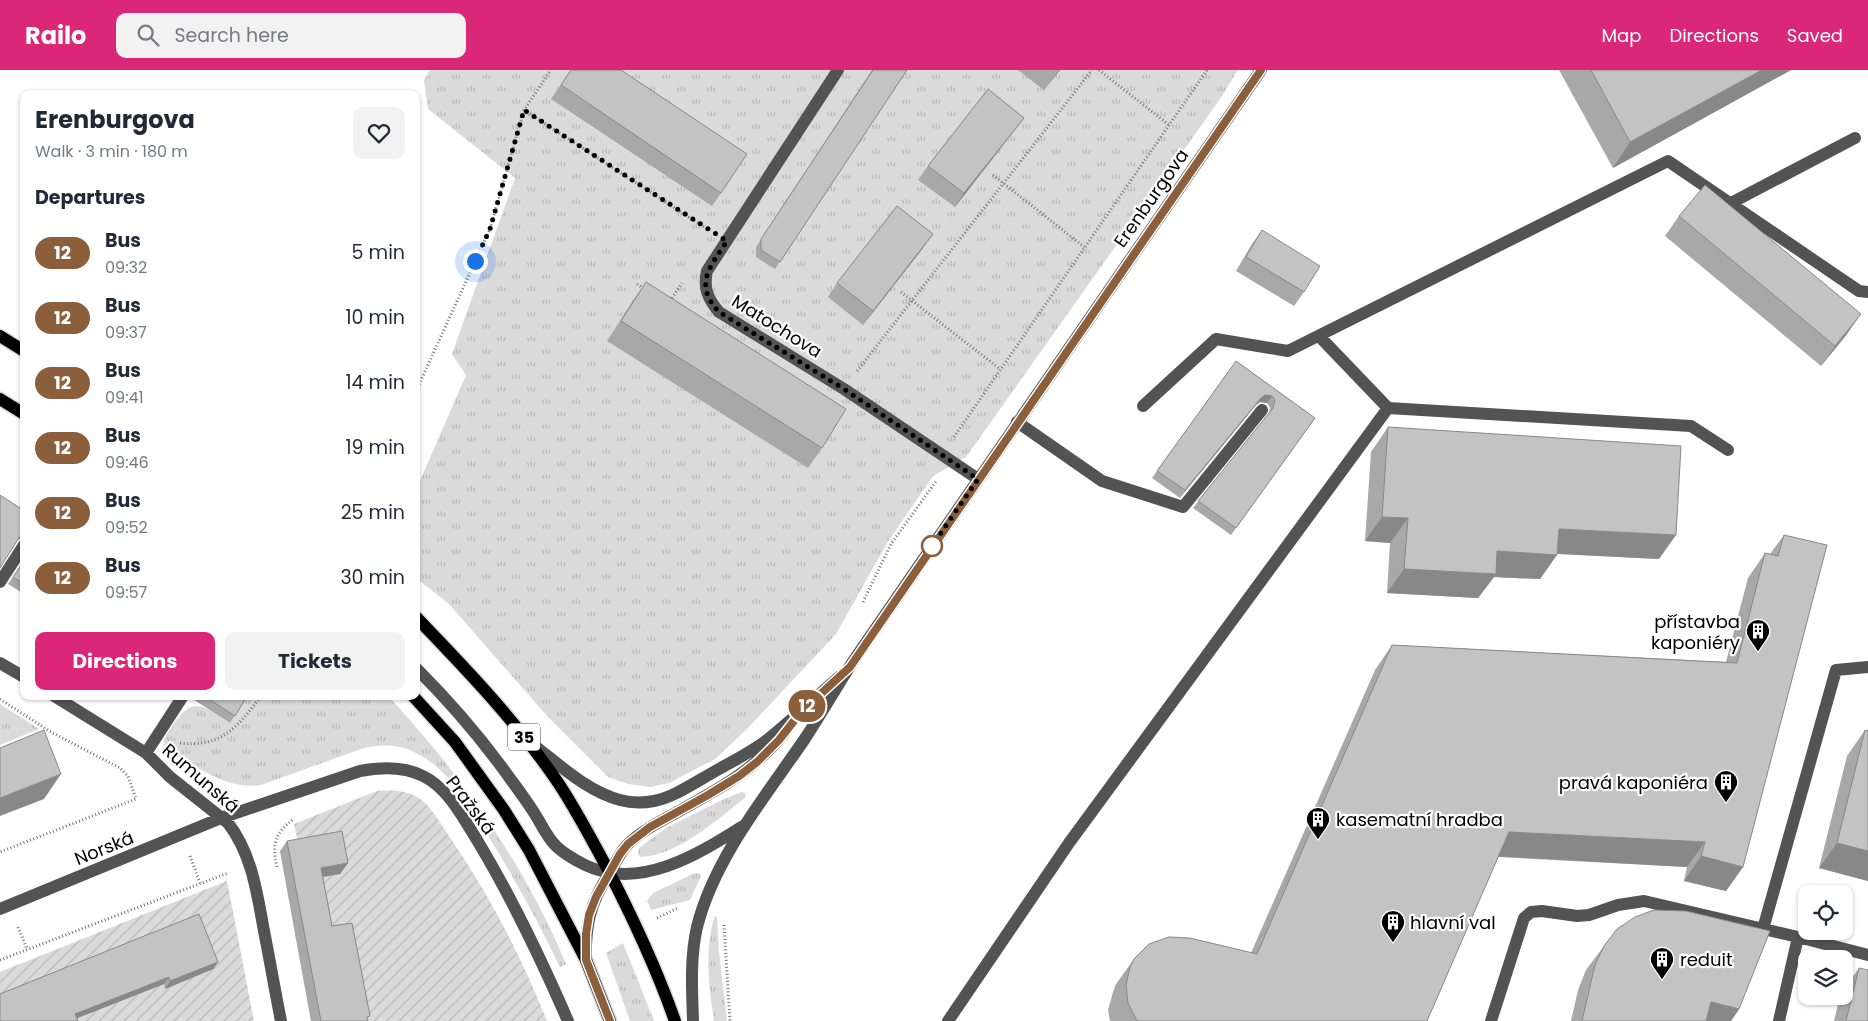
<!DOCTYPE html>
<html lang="en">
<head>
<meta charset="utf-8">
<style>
  :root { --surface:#fff; --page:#f2f2f3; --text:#1f2937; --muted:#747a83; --accent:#db2777 }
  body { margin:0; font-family:Poppins,sans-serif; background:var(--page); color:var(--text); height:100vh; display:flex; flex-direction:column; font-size:19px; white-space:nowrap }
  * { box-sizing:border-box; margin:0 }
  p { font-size:16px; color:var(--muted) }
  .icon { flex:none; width:28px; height:28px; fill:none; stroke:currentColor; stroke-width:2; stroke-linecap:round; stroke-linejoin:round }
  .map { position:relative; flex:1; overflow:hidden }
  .sheet { position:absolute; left:20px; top:20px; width:400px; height:610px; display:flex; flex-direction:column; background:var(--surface); border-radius:10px; box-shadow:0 1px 4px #0004 }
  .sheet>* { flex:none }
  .badge { padding:0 10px; border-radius:16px; font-size:18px; line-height:32px }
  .tools { position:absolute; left:1798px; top:815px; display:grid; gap:10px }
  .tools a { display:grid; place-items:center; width:55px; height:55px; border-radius:10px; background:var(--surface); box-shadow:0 1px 4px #0004; font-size:25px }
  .you { position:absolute; width:25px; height:25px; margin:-12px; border:4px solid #fff; border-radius:50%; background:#1a73e8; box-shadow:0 0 0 8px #1a73e833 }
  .map>.badge { position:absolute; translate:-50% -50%; box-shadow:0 0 0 2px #fff }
  h2 { padding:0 15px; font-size:19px; line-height:45px }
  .round { display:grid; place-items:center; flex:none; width:52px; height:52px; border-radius:10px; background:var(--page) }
  .head { display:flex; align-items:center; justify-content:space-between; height:85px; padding:0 15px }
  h1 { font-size:24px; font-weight:700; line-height:38px }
  .button { display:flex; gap:10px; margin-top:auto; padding:10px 15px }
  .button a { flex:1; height:58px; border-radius:10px; background:var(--accent); color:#fff; font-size:20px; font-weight:700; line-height:58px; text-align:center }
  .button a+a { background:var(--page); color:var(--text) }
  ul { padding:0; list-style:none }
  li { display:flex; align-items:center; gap:15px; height:65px; padding:0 15px }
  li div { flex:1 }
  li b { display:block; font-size:19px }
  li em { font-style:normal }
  li .badge { min-width:55px; font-weight:700; text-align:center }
  header { display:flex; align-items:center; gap:30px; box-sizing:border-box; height:70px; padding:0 25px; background:var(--accent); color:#fff }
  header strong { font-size:24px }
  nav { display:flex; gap:28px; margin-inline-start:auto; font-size:18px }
  .search { width:350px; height:45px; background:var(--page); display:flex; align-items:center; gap:12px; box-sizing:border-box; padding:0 18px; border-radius:10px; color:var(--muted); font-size:19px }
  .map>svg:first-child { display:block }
</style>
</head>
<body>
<header>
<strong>Railo</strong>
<div class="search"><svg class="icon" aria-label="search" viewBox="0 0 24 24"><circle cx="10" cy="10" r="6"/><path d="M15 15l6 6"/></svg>Search here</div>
<nav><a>Map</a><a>Directions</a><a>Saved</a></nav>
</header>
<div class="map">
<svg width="1868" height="951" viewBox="0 0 1868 951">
  <defs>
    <pattern id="grass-tufts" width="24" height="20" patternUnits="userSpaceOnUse" patternTransform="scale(1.25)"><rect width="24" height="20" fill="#dadada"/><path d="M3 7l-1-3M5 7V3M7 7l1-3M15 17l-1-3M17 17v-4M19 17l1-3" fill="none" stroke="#b9b9b9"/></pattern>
    <pattern id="garden-furrows" width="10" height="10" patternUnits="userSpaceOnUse" patternTransform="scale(1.25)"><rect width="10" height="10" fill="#dadada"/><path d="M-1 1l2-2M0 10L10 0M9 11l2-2" fill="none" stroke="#b9b9b9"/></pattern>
  </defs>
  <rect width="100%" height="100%" fill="#fff"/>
  <!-- grass -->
  <path fill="url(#grass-tufts)" d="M430 0H1238L1220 29 966 387 933 406 889 470 836 564 747 659 715 689 669 713 650 717 628 714 608 707 548 647 449 534 416 508V420L466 305 452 284 515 108 428 39 424 10Z
    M246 626H388C462 705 524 794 566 894L560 897C536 848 513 805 484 759 466 731 447 698 416 683 400 674 382 674 364 678L261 715C226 721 194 694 164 678 162 670 168 662 172 656 194 624 202 636 230 653Z
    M0 634 39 659 0 675Z
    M742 722 746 724 745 728C716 750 679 785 641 787L638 784 639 778 659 763 670 756 726 728Z
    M699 803 701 806 690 830 651 840 647 831 653 823 693 804Z
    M715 846 717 847 719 882 727 951H714C709 918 704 878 715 846Z
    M623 873 654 951H630L606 883Z"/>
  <!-- garden -->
  <path fill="url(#garden-furrows)" d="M377 721C394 720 410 720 424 732 435 743 444 759 453 772 491 828 522 888 547 951H311L280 781 299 777 294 754Z
    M227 811 254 951H0V902Z"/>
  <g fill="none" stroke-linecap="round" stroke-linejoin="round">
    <!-- major casing -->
    <g stroke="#dbdbdb" stroke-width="15">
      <path id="major" d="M0 266 24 281
        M0 329 24 344
        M416 547C467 600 518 653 559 714 576 740 591 768 606 796 632 846 656 897 675 951
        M413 626 455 672 504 740 529 780 586 890 610 951"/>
    </g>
    <!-- path -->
    <path stroke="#757575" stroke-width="3" stroke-dasharray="1 2.5" stroke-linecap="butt" d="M1099 0 1169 55
      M524 40 707 159
      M993 105 1084 177
      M637 214 645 219
      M901 222 1000 299
      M670 231 682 213
      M857 301 1092 0
      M416 321 490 159 524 40 551 0
      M954 367 1207 0
      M863 532 891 474 937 410
      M0 629 49 661 120 698 128 706 136 729 0 782
      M180 673C221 678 238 657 261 626
      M190 786 200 813
      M277 797C272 775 274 763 294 749
      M657 848 678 838
      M724 855 730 951
      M18 857 27 879
      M0 890 228 803"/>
    <!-- minor -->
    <path stroke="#535353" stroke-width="12" d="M838 0 707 201C703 218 708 229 719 242L844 319 978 409
      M1731 133 1855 68
      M1319 266 1388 338 1691 356 1728 380
      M1143 336 1216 269 1288 281 1668 91 1859 221 1868 222
      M1017 352 1102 411 1183 437 1262 340
      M0 512 24 475
      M0 593 24 607
      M416 598C450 632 481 668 509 707 517 718 526 730 533 741 541 753 546 766 556 776 564 784 575 790 585 795 639 821 697 785 743 756
      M54 626 146 683 170 707 228 753C252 784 257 823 264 861 270 891 275 921 281 951
      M531 673C559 694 586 721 620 730 631 733 643 733 654 731 674 727 694 713 712 703 731 692 750 683 767 670 792 650 815 628 839 607
      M146 683 183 626
      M0 839 221 748 360 701C381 697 403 696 423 706 448 718 463 748 477 770 512 828 541 889 568 951
      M1763 859 1836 600 1868 597
      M1798 867 1868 885
      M586 890C585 856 590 833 609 804 615 794 619 784 627 775 642 760 663 750 681 740 719 719 757 698 784 663
      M693 951C692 919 690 888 697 857 714 789 765 727 804 670 822 643 838 614 856 587L1261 0
      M948 951 1069 773 1388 338
      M1491 951 1524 848 1531 842 1542 841 1577 846 1589 845 1618 835 1644 831 1798 867 1779 951"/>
    <!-- major -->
    <use href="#major" stroke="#000" stroke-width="12"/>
  </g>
  <!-- wall -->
  <path fill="#a8a8a8" d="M571 0 721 123 712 136 551 29Z
    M872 0H907L775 199 756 187V177Z
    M1018 0H1060L1044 20Z
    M1559 0H1791L1613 98Z
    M1024 48 1014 61 955 137 918 110 928 96Z
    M1679 146 1847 264 1821 296 1665 166Z
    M1262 160 1304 222 1294 236 1236 201 1252 174Z
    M923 178 863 255 828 227 837 213Z
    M646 212 822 378 808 398 607 271 632 232Z
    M1236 291 1315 348 1231 465 1193 438 1269 344 1270 338 1267 333 1260 332 1256 335 1180 428 1152 408Z
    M1388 357 1659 489 1557 484 1540 509 1494 507 1478 528 1387 523 1390 473 1365 471 1371 382Z
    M1784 465 1743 797 1726 821 1684 811 1687 797 1498 787 1427 951H1110L1108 940 1113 922 1116 914 1134 889 1251 883 1375 600 1392 575 1726 592 1748 508 1765 483 1770 484Z
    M24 490V524L8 514Z
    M191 626H247L230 653 191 628Z
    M1865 660 1868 661V811L1819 798 1847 686Z
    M287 771 348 793 340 804 323 807 332 856 368 951H311L280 781Z
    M1604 876 1739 939 1731 951H1571L1578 920 1586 900Z
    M218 892 213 899 165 919 164 914 77 948 0 951Z
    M1859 898 1868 951H1834L1840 926H1844V919Z"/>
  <!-- shaded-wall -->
  <path fill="#888" d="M1059 0H1060L1044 20Z
    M1762 0H1791L1613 98 1630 72Z
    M1024 48 1014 61 955 137 964 123Z
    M933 164 923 178 863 255 873 241Z
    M1861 244 1847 264 1821 296 1835 276Z
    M1265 325 1272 326 1267 333 1260 332 1256 335 1180 428 1261 328Z
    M1382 447 1408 448 1390 473 1365 471Z
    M1559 459 1676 465 1659 489 1542 483Z
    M24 462V467L18 470 22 463Z
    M1497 481 1557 485 1540 509 1494 507 1478 528 1387 523 1404 499Z
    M61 704 44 729 0 746V728Z
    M1509 762 1705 772 1687 797 1492 786Z
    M1837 773 1868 781V811L1819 798Z
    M1701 786 1743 797 1726 821 1684 811Z
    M348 793 340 804 314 808 321 798Z
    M218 892 213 899 165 919 170 911Z
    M169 907 164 914 70 951 75 944Z
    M1711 932 1739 939 1731 951H1697Z"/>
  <!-- building -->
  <path fill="#c3c3c3" stroke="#888" d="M571 0H621L747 84 721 123 561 15Z
    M873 0H907L780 192 761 180V169Z
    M1591 0H1762L1630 72Z
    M988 19 1024 48 964 123 928 96Z
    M1705 115 1861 244 1835 276 1679 146Z
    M897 136 933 164 873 241 837 213Z
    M1262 160 1320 196 1304 222 1246 187Z
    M646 212 846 339 822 378 621 251Z
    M1236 291 1315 348 1236 458 1198 431 1273 338 1275 330 1272 326 1265 325 1261 328 1185 420 1157 401Z
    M1388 357 1681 376 1676 465 1559 459 1557 485 1497 481 1496 504 1404 499 1408 448 1382 447Z
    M0 425 20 438V439L24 442V462L22 463 0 498Z
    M1784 465 1827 475 1743 797 1701 786 1705 772 1509 762 1427 951H1137L1128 933 1126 915 1130 897 1134 889 1149 874 1169 867 1190 868 1257 884 1392 575 1737 593 1765 483 1778 486Z
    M24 491V514L13 507Z
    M204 626H247L235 646Z
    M44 660 61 704 0 728V678Z
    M1865 660 1868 661V781L1837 773Z
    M342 761 348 793 321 798 332 856 352 853 370 946 367 947 368 951H321L287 771Z
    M1654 840 1686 841 1770 861 1739 939 1711 932 1706 951H1582L1595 895 1604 876 1617 859 1635 847Z
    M199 844 218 892 170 911 169 907 75 944 78 951H0V924Z
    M1859 898 1868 900V951H1846Z"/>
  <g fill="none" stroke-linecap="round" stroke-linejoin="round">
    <!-- line casing -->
    <g stroke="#fff" stroke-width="11">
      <path id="line" d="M610 951 586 890V864L589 845 596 827 620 784 628 774 650 757 708 725 739 706 757 692 779 670 801 642 850 597 1261 0"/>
    </g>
    <!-- line -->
    <use href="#line" stroke="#8b5e3c" stroke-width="8"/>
    <!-- walk -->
    <path stroke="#000" stroke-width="5" stroke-dasharray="0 9" d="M475 191 490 159 524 40 727 171C710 197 693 214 719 242L844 319 978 409 932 476"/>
  </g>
  <!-- icons -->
  <defs>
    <g id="building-pin" transform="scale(1.25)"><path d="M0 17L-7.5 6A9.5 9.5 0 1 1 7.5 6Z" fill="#000" stroke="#fff"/><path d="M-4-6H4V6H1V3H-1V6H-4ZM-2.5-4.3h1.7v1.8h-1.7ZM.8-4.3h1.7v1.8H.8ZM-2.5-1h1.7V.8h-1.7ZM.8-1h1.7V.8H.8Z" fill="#fff"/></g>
  </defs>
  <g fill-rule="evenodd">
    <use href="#building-pin" x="1758" y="561"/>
    <use href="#building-pin" x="1726" y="712"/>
    <use href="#building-pin" x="1318" y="749"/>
    <use href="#building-pin" x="1393" y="852"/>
    <use href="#building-pin" x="1662" y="889"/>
  </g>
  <!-- markers -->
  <circle fill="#fff" stroke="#8b5e3c" stroke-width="2.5" cx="932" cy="476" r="10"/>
  <g text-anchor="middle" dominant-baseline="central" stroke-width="4.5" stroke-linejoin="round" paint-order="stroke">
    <!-- shield labels -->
    <rect fill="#fff" stroke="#4c4c4c" stroke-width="1" x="508" y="653.5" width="32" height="27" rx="4"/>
    <g font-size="16" font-weight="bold" fill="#000">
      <text x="524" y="667">35</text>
    </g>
    <!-- street labels -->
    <g font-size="18" fill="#000" stroke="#fff">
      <text transform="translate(1151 128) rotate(-55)">Erenburgova</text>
      <text transform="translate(777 256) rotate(32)">Matochova</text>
      <text transform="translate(201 708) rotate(41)">Rumunská</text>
      <text transform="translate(471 735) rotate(53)">Pražská</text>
      <text transform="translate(104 778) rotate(-22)">Norská</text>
    </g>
    <!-- poi labels -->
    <g font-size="18" fill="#000" stroke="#fff" text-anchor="start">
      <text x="1740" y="551" text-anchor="end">přístavba<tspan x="1740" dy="21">kaponiéry</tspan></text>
      <text x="1708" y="712" text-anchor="end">pravá kaponiéra</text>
      <text x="1336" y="749">kasematní hradba</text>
      <text x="1410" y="852">hlavní val</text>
      <text x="1680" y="889">reduit</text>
    </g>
  </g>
</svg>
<div class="tools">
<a><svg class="icon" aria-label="locate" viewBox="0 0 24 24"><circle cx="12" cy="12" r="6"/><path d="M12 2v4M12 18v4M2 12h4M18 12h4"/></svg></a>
<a><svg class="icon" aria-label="layers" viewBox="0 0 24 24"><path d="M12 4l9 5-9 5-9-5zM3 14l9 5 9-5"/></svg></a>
</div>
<div class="you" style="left:475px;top:191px"></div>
<b class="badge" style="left:807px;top:636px;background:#8b5e3c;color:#fff">12</b>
<section class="sheet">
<div class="head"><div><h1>Erenburgova</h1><p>Walk · 3 min · 180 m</p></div><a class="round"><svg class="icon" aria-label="heart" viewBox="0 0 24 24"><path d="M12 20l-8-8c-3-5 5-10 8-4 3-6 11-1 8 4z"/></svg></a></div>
<h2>Departures</h2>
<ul>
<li><span class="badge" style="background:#8b5e3c;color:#fff">12</span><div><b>Bus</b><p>09:32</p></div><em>5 min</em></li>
<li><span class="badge" style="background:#8b5e3c;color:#fff">12</span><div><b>Bus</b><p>09:37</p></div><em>10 min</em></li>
<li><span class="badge" style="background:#8b5e3c;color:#fff">12</span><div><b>Bus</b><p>09:41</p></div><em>14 min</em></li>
<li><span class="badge" style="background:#8b5e3c;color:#fff">12</span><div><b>Bus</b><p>09:46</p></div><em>19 min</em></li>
<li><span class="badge" style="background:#8b5e3c;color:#fff">12</span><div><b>Bus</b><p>09:52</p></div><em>25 min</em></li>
<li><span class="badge" style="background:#8b5e3c;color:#fff">12</span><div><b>Bus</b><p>09:57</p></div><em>30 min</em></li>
</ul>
<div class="button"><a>Directions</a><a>Tickets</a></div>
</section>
</div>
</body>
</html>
